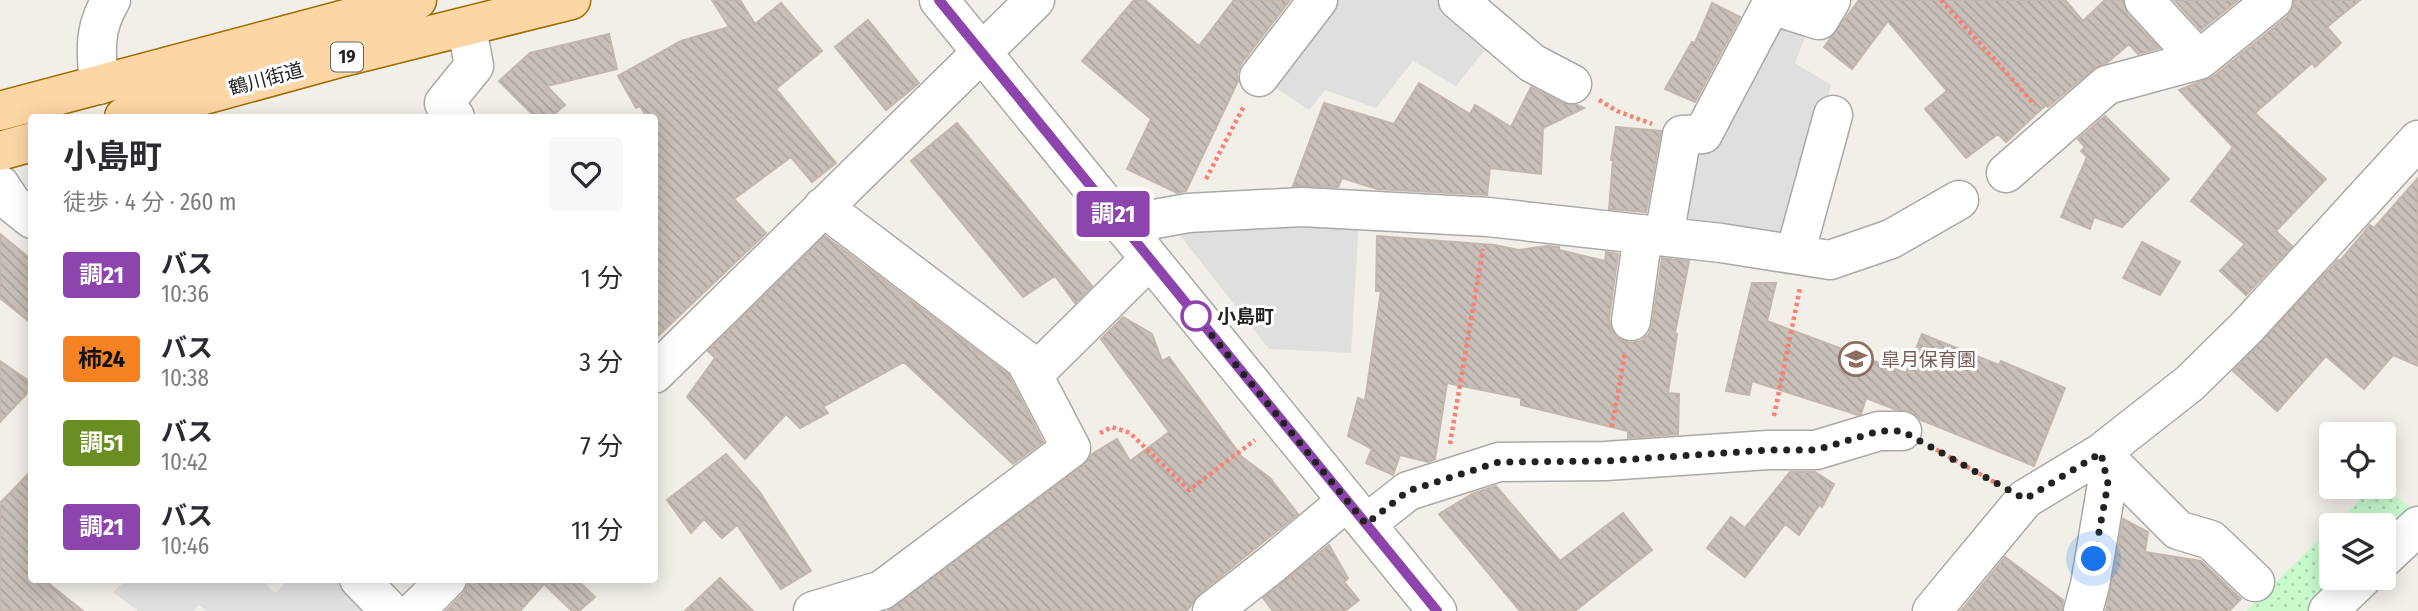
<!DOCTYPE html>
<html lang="ja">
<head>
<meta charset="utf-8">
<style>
  :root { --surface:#fff; --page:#f7f7f7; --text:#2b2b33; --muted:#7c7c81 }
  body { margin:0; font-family:"Fira Sans Condensed","Noto Sans JP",sans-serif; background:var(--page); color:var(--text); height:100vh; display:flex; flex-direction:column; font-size:26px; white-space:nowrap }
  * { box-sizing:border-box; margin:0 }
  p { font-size:23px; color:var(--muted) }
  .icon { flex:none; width:38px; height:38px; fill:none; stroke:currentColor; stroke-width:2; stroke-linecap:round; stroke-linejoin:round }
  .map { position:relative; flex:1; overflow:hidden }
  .side { position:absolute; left:28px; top:114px; width:630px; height:469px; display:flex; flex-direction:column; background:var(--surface); border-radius:7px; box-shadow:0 4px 18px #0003 }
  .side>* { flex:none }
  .badge { padding:0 14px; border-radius:5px; font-size:24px; line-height:46px }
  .controls { position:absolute; left:2319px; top:422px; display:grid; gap:14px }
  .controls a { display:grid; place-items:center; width:77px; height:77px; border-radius:7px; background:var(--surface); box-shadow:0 4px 18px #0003; font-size:35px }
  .you { position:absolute; width:35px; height:35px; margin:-18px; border:5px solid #fff; border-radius:50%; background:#1a73e8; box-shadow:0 0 0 10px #1a73e833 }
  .map>.badge { position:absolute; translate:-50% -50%; box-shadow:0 0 0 4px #fff }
  .round { display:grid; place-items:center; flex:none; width:74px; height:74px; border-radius:7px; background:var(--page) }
  .headline { display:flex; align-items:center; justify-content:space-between; height:119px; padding:0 35px }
  h1 { font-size:33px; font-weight:700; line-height:52px }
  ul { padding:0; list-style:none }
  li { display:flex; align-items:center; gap:21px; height:84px; padding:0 35px }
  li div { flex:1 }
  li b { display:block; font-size:26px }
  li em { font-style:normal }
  li .badge { min-width:77px; font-weight:700; text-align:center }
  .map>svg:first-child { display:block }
</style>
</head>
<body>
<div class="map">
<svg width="2418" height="611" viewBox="0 0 2418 611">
  <defs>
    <pattern id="park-dots" width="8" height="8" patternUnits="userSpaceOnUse" patternTransform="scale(1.75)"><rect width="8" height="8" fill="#c8facc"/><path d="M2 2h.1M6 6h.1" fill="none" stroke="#acd6af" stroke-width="1.8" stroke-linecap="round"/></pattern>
    <pattern id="building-back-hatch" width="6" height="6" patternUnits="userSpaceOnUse" patternTransform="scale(1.75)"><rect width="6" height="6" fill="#c7bfb8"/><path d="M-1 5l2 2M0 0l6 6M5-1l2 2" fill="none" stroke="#aba49e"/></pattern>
  </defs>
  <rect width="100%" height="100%" fill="#f2efe9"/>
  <!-- residential -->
  <path fill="#e0dfdf" d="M1329 0H1441L1492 41 1456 86 1413 61 1376 108 1325 90 1309 110 1267 82Z
    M1775 20 1807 32 1795 63 1831 85 1790 234 1679 228 1691 147Z
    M1168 220H1359L1351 353 1269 349Z
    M127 579H216L221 584 229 579H261L275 593 290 579H344L376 611H207L199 605 193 611H138L113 592Z"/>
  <!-- park -->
  <path fill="url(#park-dots)" d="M2373 487H2383L2415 511 2384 541V525H2334Z
    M2331 528V578H2345L2310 611H2246Z"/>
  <!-- building -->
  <path fill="url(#building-back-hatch)" stroke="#c4b6ab" stroke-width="2" d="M712 0H740L755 24 781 3 822 51 776 89 836 163 812 182 791 157 734 199 766 233 654 340V117H647L640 106 636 108 618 76 681 41 729 27Z
    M1134 0H1145L1199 46 1234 0H1290L1241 64 1237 74 1238 81 1186 191 1177 193 1127 169 1151 119 1082 61Z
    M1859 0H2065L2083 21 2105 0H2123L2128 15 2159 48 2138 54 2129 44 2108 62 2093 69 2048 107 2046 105 2006 142 1998 134 1966 158 1925 109 1947 91 1888 21 1852 69 1824 47Z
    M2174 0H2238L2201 30Z
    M2294 0H2360L2327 27 2341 43 2315 67 2312 63 2255 113 2326 179 2276 231 2292 246 2246 295 2220 271 2245 244 2191 201 2233 147 2179 90 2213 77 2287 17 2293 8Z
    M1712 3 1740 17 1695 102 1665 89 1692 42 1695 43Z
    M868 20 919 83 886 110 835 47Z
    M609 34 617 69 547 86 565 105 551 117H535L499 81 530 53Z
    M1419 83 1470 114 1475 105 1511 127 1531 87 1562 103 1577 105 1584 108 1543 128 1541 174 1490 168 1487 195 1377 189 1342 178 1338 187 1293 186 1324 103 1394 124Z
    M2105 116 2169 179 2122 227 2094 217 2090 229 2061 217 2087 157 2081 151 2085 147 2078 139Z
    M957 123 1092 286 1075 303 1055 276 1023 297 911 161Z
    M1616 127 1661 131 1646 212 1609 209 1613 160H1611Z
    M2418 178V366L2393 355 2364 389 2326 356 2277 411 2233 371 2338 260 2340 261 2370 225 2374 228Z
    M0 234 32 260V324L0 298Z
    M825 236 1008 374 1043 442 1013 464 904 362 823 407 828 413 800 428 786 414 745 459 687 397 715 358 708 351Z
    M1377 236 1494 245 1519 250 1547 246 1559 247V250L1605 261 1606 252 1618 254 1609 319 1611 329 1617 338 1629 343 1640 341 1649 334 1652 325 1662 258 1689 261 1675 333 1677 334 1668 393 1679 394 1678 434 1628 438V431L1521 405V398L1447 383 1435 459 1428 462 1400 455 1393 475 1366 463 1372 449 1348 436 1358 398 1365 401 1381 291H1376Z
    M2142 242 2180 262 2160 295 2123 278Z
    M1752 283H1776L1767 321 1906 373 1922 334 1999 365 2001 361 2065 388 2034 466 1921 420 1912 412 1894 409 1866 398 1861 414 1858 415 1752 381 1749 395 1726 391Z
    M1123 317 1152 334 1162 361 1169 357 1242 457 1270 478 1298 514 1199 594 1187 611H888L1084 465 1092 454 1117 439 1130 461 1169 432 1101 339Z
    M0 361 32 383V388L0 422Z
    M726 454 759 491 811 571 781 589 737 525 722 538 704 519 691 533 667 500Z
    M32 470V579H43L83 611H0V503Z
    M1790 472H1815L1834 484 1822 507 1819 505 1799 535 1785 524 1745 577 1707 548 1731 517 1745 528Z
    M1496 486 1560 561 1623 513 1652 550 1575 611H1520L1439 514 1472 494Z
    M2123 519 2148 532 2145 552 2201 561 2241 599 2229 611H2106Z
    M1329 545 1348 578 1344 582 1359 600 1345 611H1273L1263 598Z
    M2005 557 2063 600 2062 611H1961Z
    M720 578 753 611H685Z
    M468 579H576L595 597 579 611H572L544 584 520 611H446L463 594 468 585Z"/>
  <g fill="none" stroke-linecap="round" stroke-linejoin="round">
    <!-- minor casing -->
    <g stroke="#a9a9a9" stroke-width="41">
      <path id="minor" d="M939 0 1437 611
        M1458 0 1532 63 1572 84
        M2144 0 2199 60
        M1259 77 1318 0
        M99 85C96 52 93 30 111 0
        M455 117 444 103 474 66 467 28
        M2006 173 2107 85 2199 60 2273 0
        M0 185 12 203 32 219
        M1127 231 1155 219 1188 213 1302 207 1488 217 1721 243 1830 260 1891 239 1959 200
        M1664 236 1682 135 1703 134 1771 5 1819 20 1831 0
        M1795 254 1833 115
        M1631 321 1643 234
        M654 374 1035 0
        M1033 375 1150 259
        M2101 453 2178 530 2211 540 2255 582
        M1366 524 1408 491 1499 462 1606 461 1768 450H1816L1879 431H1902
        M2384 558 2418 526
        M359 579 390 611
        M415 611 447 579
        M813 611 882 590 1071 448 1025 360 823 207
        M1212 611 1272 564 1347 501
        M1932 611 2025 499 2101 453 2190 383 2247 327 2418 140
        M2083 611 2090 585 2107 484 2101 453
        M2328 611 2362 578"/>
    </g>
    <!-- major casing -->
    <g stroke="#a06b00" stroke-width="41">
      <path id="major" d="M0 111 417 0
        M124 117 343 57 571 0
        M0 151 32 142"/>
    </g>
    <!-- path -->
    <path stroke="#fa8072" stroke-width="4.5" stroke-dasharray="3.5 3.5" stroke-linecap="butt" d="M1941 0 2035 105
      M1599 100 1617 111 1652 124
      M1206 179 1244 106
      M1774 416 1800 288
      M1612 427 1625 353
      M1100 433 1112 427 1130 433 1189 490 1255 440
      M1450 444 1483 249
      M1930 446 1996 483"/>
    <!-- minor -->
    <use href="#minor" stroke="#fff" stroke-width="38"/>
    <!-- major -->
    <use href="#major" stroke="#fcd6a4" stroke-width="38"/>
  </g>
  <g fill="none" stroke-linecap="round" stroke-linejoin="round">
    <!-- line casing -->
    <g stroke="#fff" stroke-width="16">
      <path id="line" d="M939 0 1437 611"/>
    </g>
    <!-- line -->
    <use href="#line" stroke="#8e44ad" stroke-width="10"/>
    <!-- walk -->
    <path stroke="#222" stroke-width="7" stroke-dasharray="0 12.6" d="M1196 316 1366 524 1408 491 1499 462 1606 461 1768 450H1816L1879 431H1902L2025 499 2101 453 2108 484 2094 559"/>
  </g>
  <!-- icons -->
  <defs>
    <g id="school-ring" transform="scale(1.75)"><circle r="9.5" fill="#fff" stroke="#8d6e63" stroke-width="1.5"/><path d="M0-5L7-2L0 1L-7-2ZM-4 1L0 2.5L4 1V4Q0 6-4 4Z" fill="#8d6e63"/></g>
  </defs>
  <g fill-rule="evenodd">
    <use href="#school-ring" x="1856" y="359"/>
  </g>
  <!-- markers -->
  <circle fill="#fff" stroke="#8e44ad" stroke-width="3.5" cx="1196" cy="316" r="14"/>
  <g text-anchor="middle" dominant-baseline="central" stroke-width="6" stroke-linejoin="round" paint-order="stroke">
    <!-- shield labels -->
    <rect fill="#fff" stroke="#646464" stroke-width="2" x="331" y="42.5" width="32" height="29" rx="5"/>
    <g font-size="18" font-weight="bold" fill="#222">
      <text x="347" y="57">19</text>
    </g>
    <!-- street labels -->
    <g font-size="19" fill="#222" stroke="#fff">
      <text transform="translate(266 79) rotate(-15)">鶴川街道</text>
    </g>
    <!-- stop labels -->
    <g font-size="19" font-weight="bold" fill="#222" stroke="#fff" text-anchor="start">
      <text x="1217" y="316">小島町</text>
    </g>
    <!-- education labels -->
    <g font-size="19" fill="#785e54" stroke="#fff" text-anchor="start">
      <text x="1881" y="359">皐月保育園</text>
    </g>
  </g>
</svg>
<div class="controls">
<a><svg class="icon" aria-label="locate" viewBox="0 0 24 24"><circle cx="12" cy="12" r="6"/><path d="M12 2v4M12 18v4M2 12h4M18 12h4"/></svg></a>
<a><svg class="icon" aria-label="layers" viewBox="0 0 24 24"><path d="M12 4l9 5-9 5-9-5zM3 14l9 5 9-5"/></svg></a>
</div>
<div class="you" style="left:2094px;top:559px"></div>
<b class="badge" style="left:1113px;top:214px;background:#8e44ad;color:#fff">調21</b>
<section class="side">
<div class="headline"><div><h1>小島町</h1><p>徒歩 · 4 分 · 260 m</p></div><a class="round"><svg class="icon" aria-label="heart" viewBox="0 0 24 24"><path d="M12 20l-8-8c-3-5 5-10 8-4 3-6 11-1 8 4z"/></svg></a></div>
<ul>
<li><span class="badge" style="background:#8e44ad;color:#fff">調21</span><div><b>バス</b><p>10:36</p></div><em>1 分</em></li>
<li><span class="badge" style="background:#f58220;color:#111">柿24</span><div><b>バス</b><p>10:38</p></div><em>3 分</em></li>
<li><span class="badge" style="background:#6b8e23;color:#fff">調51</span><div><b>バス</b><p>10:42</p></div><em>7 分</em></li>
<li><span class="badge" style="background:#8e44ad;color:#fff">調21</span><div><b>バス</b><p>10:46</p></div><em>11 分</em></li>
</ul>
</section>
</div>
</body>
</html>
